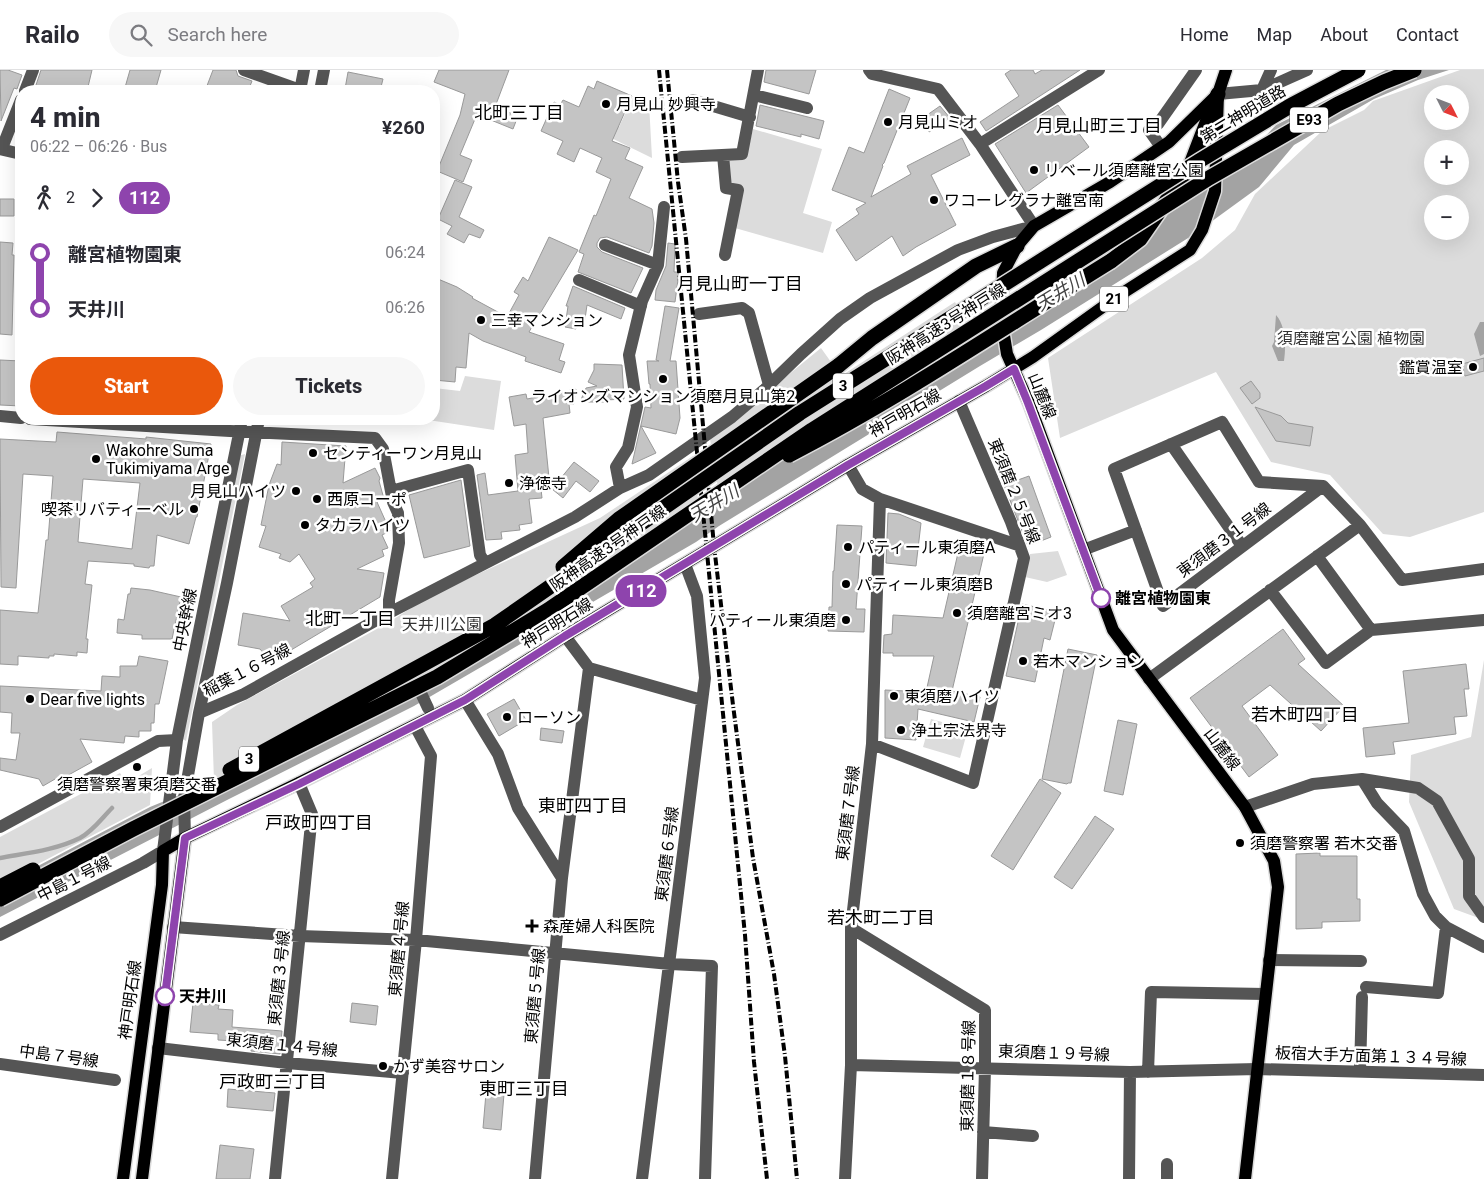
<!DOCTYPE html>
<html lang="en">
<head>
<meta charset="utf-8">
<style>
  :root { --surface:#fff; --page:#f7f7f7; --text:#2b2b33; --muted:#7c7c81; --line:#e1e1e2; --accent:#ea580c }
  body { margin:0; font-family:Roboto,"Noto Sans JP",sans-serif; background:var(--page); color:var(--text); height:100vh; display:flex; flex-direction:column; font-size:19px; white-space:nowrap }
  * { box-sizing:border-box; margin:0 }
  p { font-size:16px; color:var(--muted) }
  .icon { flex:none; width:28px; height:28px; fill:none; stroke:currentColor; stroke-width:2; stroke-linecap:round; stroke-linejoin:round }
  .map { position:relative; flex:1; overflow:hidden }
  .drawer { position:absolute; left:15px; top:15px; width:425px; height:340px; display:flex; flex-direction:column; background:var(--surface); border-radius:20px; box-shadow:0 5px 20px #0002 }
  .drawer>* { flex:none }
  .badge { padding:0 10px; border-radius:16px; font-size:18px; line-height:32px }
  .needle { width:32px; rotate:132deg }
  .buttons { position:absolute; left:1424px; top:15px; display:grid; gap:10px }
  .buttons a { display:grid; place-items:center; width:45px; height:45px; border-radius:50%; background:var(--surface); box-shadow:0 5px 20px #0002; font-size:25px }
  .map>.badge { position:absolute; translate:-50% -50%; box-shadow:0 0 0 2px #fff }
  .legs { display:flex; align-items:center; gap:8px; height:55px; padding:0 15px; font-size:16px }
  .legs p { margin-inline-start:auto }
  .summary { display:flex; align-items:center; justify-content:space-between; height:85px; padding:0 15px }
  h1 { font-size:28px; font-weight:800; line-height:38px }
  .action { display:flex; gap:10px; margin-top:auto; padding:10px 15px }
  .action a { flex:1; height:58px; border-radius:30px; background:var(--accent); color:#fff; font-size:20px; font-weight:800; line-height:58px; text-align:center }
  .action a+a { background:var(--page); color:var(--text) }
  ul { padding:0 15px; list-style:none }
  li { display:flex; align-items:center; gap:18px; height:55px; font-size:19px }
  li i { display:grid; place-items:center; width:8px; height:100%; margin:0 6px; background:currentColor }
  li i::after { content:''; width:12px; height:12px; margin:-6px; border:4px solid; border-radius:50%; background:var(--surface) }
  li p { margin-inline-start:auto }
  li:first-child i { background:linear-gradient(#0000 50%,currentColor 0) }
  li:last-child i { background:linear-gradient(currentColor 50%,#0000 0) }
  header { display:flex; align-items:center; gap:30px; box-sizing:border-box; height:70px; padding:0 25px; background:var(--surface); border-bottom:1px solid var(--line) }
  header strong { font-size:24px }
  nav { display:flex; gap:28px; margin-inline-start:auto; font-size:18px }
  .search { width:350px; height:45px; background:var(--page); display:flex; align-items:center; gap:12px; box-sizing:border-box; padding:0 18px; border-radius:28px; color:var(--muted); font-size:19px }
  .map>svg:first-child { display:block }
</style>
</head>
<body>
<header>
<strong>Railo</strong>
<div class="search"><svg class="icon" aria-label="search" viewBox="0 0 24 24"><circle cx="10" cy="10" r="6"/><path d="M15 15l6 6"/></svg>Search here</div>
<nav><a>Home</a><a>Map</a><a>About</a><a>Contact</a></nav>
</header>
<div class="map">
<svg width="1484" height="1109" viewBox="0 0 1484 1109">
  <rect width="100%" height="100%" fill="#fff"/>
  <!-- green -->
  <path fill="#dcdcdc" fill-rule="evenodd" d="M1460 0H1484V442L1410 467 1383 464 1330 405 1271 392 1216 302 1060 368 1048 288 1202 188 1235 160 1255 124 1322 61 1364 40 1373 31ZM1432 24H1460V51H1432ZM1432 79H1460V106H1432ZM1432 134H1460V161H1432Z
    M633 27 649 33 652 88 595 60 600 50 619 57Z
    M753 59 822 79 803 143 832 152 823 183 735 158 728 89 746 88Z
    M955 232 974 267 719 424 710 369 821 278 841 306Z
    M465 306 501 311 494 360 428 350 434 349V318L460 321Z
    M245 384 186 671 181 668 238 386Z
    M693 386 699 439 498 558 214 711 212 652 237 635 386 554 430 526 600 448Z
    M1058 481 1067 505 1047 512 1025 507 1030 484Z
    M1484 590V850L1454 839 1409 732 1411 685 1471 667Z
    M931 649 968 659 960 688 923 677Z
    M152 698 150 735 0 814V767L120 703 127 713Z"/>
  <!-- water -->
  <path fill="#a3a3a3" d="M1386 0H1449L1418 10 1374 29 1294 75 1259 117 1193 165 1041 260 980 296 719 456 696 472 414 636 229 729 0 847V816L150 737 223 707 406 609 698 440 715 428 1028 236 1197 125 1239 94 1276 55Z
    M1276 245C1286 256 1286 277 1284 291H1278L1272 276 1274 272Z
    M1480 252H1484V284L1480 286 1474 264Z"/>
  <g fill="none" stroke-linecap="round" stroke-linejoin="round">
    <!-- stream -->
    <path stroke="#a3a3a3" stroke-width="4.5" d="M0 788C27 783 56 780 80 768 93 761 102 748 112 738"/>
  </g>
  <!-- building -->
  <path fill="#c4c4c4" stroke="#999" fill-rule="evenodd" d="M0 0H8L22 5 17 19 14 18 1 51Z
    M41 0H92L87 21H34Z
    M130 0H161L155 21H124Z
    M213 0H236L238 6 252 11 248 21H205Z
    M439 0H509L495 37 518 46 513 59 481 46 479 50 475 49 460 85 472 90 463 112 437 101 460 45 465 24 434 12Z
    M766 0H816L809 24 764 12Z
    M1011 0H1033L1035 4 1042 0H1080L986 61 980 52 1019 26 1005 4Z
    M348 2 383 9 380 21H356L345 19Z
    M597 11 632 26 612 71 630 78 625 89 643 97 629 128 652 139 654 153 652 176 649 183 607 167 600 168 597 173V177L602 182 643 198 631 223 578 202 584 184 579 182 594 145 596 146 611 109 596 102 602 88 580 78 574 92 557 84 563 71 541 61 554 32 560 35 563 30 579 37 588 16 594 19Z
    M889 19 910 28 884 93 882 95 883 96 871 127 911 104 907 96 962 68 970 85 931 105 956 155 916 177 903 186 892 166 856 191 836 160 859 144 856 139 866 133 832 120 849 77 864 83Z
    M760 35 824 51 819 69 801 64V67L756 56Z
    M1058 35 1089 77 1026 123 995 74Z
    M940 36 950 48 929 62 920 50Z
    M455 110 472 117 459 147 484 160 480 168 469 164 464 173 447 164 452 156 438 149Z
    M0 129H14V146H0Z
    M549 167 578 180 529 262 564 274 559 290 565 292 561 303 525 291 526 287 483 271 469 263 466 298 456 297 455 312 434 310V220L438 209 457 217 473 227 472 228 507 247 519 225 514 222 523 207 528 211Z
    M0 172 13 173 12 185H14L12 265 0 264Z
    M668 173 675 174 674 202H679L675 232 655 230 656 220 666 196Z
    M573 216 625 238 621 249 587 235 584 256 577 255 576 259 565 257 568 236H566Z
    M665 236 679 238 670 291H676L680 348 676 364 641 356 656 383 632 394 645 337 651 338 650 314H649L647 291H659L656 290Z
    M1484 288V301L1465 306 1462 294Z
    M0 290 21 291V336L0 335Z
    M594 294 622 295 624 329 606 330V332H580L586 318 597 316 588 312 594 300Z
    M1251 311 1260 323V328L1252 334 1240 318Z
    M576 319 574 334H569L570 343 543 348 550 418 540 410 542 428 529 429 532 453 519 455 520 460 501 462 502 469 486 470 477 405 485 403 488 425 518 421 515 385 528 383 526 354 514 356 509 327 526 324 527 329Z
    M1255 337 1281 346 1288 353 1313 357 1310 376 1276 371Z
    M57 362 146 369V367L211 374 197 447H196L189 474 157 465 154 496H150L149 498 134 496V494L88 491 85 514 92 515 86 569H88L87 583 77 582V586L54 584V586H49V588L18 586V595L0 594V540L38 543 46 470H48L53 406 23 404 16 518 1 517 0 369 56 372ZM83 409 140 413 132 479 78 472Z
    M282 372 346 376 343 413 375 398 380 408 379 411 384 429 377 432 390 461 382 465 388 478 382 480 384 486 357 499 384 503 380 527 271 592 260 579 238 575 243 543 290 551 281 536 313 517 310 513 315 509 299 484 290 492 279 488 281 484 259 477 266 456 261 455 269 415 277 394 281 395Z
    M574 392 599 411 590 422 576 411 563 428 552 419Z
    M1029 406 1051 467 1028 476 1004 415Z
    M461 410 470 476 424 488 409 425Z
    M888 443 899 444 921 453 916 496 886 493Z
    M837 455 862 456 856 539H865L864 562 828 561 829 537H832L833 501H834Z
    M961 470 986 475 952 621 980 627 974 652 918 639 916 670 885 668V620L926 622 934 586H893V583H883L884 565 892 564 893 545 943 548Z
    M131 518 150 520 181 527 172 569H142V565L117 563 118 549 124 550 128 524H130Z
    M1022 534 1057 542 1050 570 1044 568 1035 612 1006 606Z
    M1283 559 1305 589 1298 594 1344 636 1321 661 1270 615 1242 636 1278 685 1249 707 1190 628Z
    M1068 579 1097 585 1071 713H1068L1067 714 1042 709Z
    M139 586 168 591 159 634H155L154 653H151V661H139V667L125 666 124 673 80 669 92 692 63 708 62 705 43 716 39 709 0 700V688L16 690 20 663H11L12 643 0 642V616L101 621 102 606 120 607V596H137Z
    M1466 594 1469 619H1464L1467 646 1454 647 1456 664 1393 672 1395 684 1366 687 1363 658 1409 653 1403 601Z
    M514 629 526 650 499 666 487 644Z
    M1118 650 1137 654 1123 725 1104 721Z
    M541 658 564 661 562 673 540 670Z
    M1040 709 1061 723 1013 800 991 786Z
    M1095 746 1114 759 1072 819 1054 807Z
    M1320 783V786H1357V829H1360V851L1322 852V858L1296 859V784Z
    M193 933 219 935 218 939 233 940 232 957 282 961 280 984 251 981 252 972 218 970V964L190 962Z
    M352 933 378 936 376 955 350 952Z
    M228 1019 275 1023 273 1041 227 1037Z
    M486 1023 504 1024 501 1060 483 1058Z
    M220 1075 254 1079 250 1109H216Z"/>
  <g fill="none" stroke-linecap="round" stroke-linejoin="round">
    <!-- major casing -->
    <g stroke="#dbdbdb" stroke-width="15">
      <path id="major" d="M1217 25 1169 72 1110 112 1034 156 1017 176 1003 203 1001 247 1007 284 1029 333 1113 560 1245 737 1274 791 1278 817 1245 1109
        M123 1109 162 815 163 781 185 768 299 713 465 630 565 566 848 395 986 316 1033 287 1118 226 1190 180 1202 160 1215 121 1218 24 1226 0
        M142 1109 185 768"/>
    </g>
    <!-- highway casing -->
    <g stroke="#dbdbdb" stroke-width="18">
      <path id="highway" d="M1111 191 1140 169 1190 97 1218 24
        M838 296 872 268 976 196 1017 176"/>
    </g>
    <!-- minor -->
    <path stroke="#555" stroke-width="12" d="M244 0 300 20
      M1262 20 1271 0
      M25 21 33 0
      M300 21 304 0
      M320 21 324 0
      M1218 24 1262 20 1307 0
      M754 25 807 38
      M693 30 750 47
      M980 74 1099 0
      M1161 77 1149 60 1158 54 1196 0
      M2 78 21 30
      M0 79 21 84
      M723 85 726 118 738 120 725 185
      M682 87 742 84 758 0
      M605 175 658 195
      M579 210 641 236
      M699 244 742 238 749 243 769 315
      M0 346 21 348
      M30 349 230 361 375 368 383 379 393 432 398 443 399 473 389 530V543
      M1171 374 1242 476
      M1323 416 1163 536 1114 399 1222 352 1259 412 1323 416 1360 455 1402 510 1484 499
      M620 418 616 397 628 378 637 337 629 285 642 231 658 195 664 137
      M391 421 468 400 480 485 485 493
      M880 429 1018 475
      M1083 480 1136 460
      M1270 520 1326 593 1371 560 1317 486
      M1371 560 1484 550
      M565 566 589 598 702 630
      M412 604 428 638
      M1149 609 1360 455
      M465 630 498 684 518 738 562 808
      M199 643 244 624 389 543 575 447 620 418 649 405 732 347 765 319 801 284 840 249 870 228 958 180 993 167 1034 156 980 74 938 19 872 4 869 0
      M872 674 973 713 1024 488 1011 452 959 331
      M1362 709 1377 733 1404 761 1423 824 1435 846 1446 857 1484 877
      M1245 737 1313 714 1362 709 1418 718 1437 731 1469 789V826L1484 847
      M0 757 158 671 177 670
      M185 768 184 728 199 643 227 513 259 349
      M173 857 300 866 416 870 670 894 712 896 705 1109
      M851 858 985 940V998L982 1109
      M0 865 143 793 163 781 177 670 242 349
      M1269 890 1361 891
      M1366 917 1438 923 1446 857
      M158 978 287 993 403 1003
      M0 994 115 1010
      M851 995 1130 1002 1257 999 1484 1005
      M1148 1002 1151 922 1265 924
      M1360 1002 1362 927
      M983 1062 1033 1066
      M275 1109 312 744 299 713
      M392 1109 416 870 431 686 415 656
      M535 1109 562 808 589 598
      M642 1109 705 608 697 526 685 494
      M845 1109 851 995V858L872 674 880 429 862 419 848 395
      M1129 1109 1130 1002
      M1167 1109V1094"/>
    <!-- major -->
    <use href="#major" stroke="#000" stroke-width="12"/>
    <!-- highway -->
    <use href="#highway" stroke="#000" stroke-width="15"/>
    <!-- rail -->
    <path stroke="#000" stroke-width="4" stroke-dasharray="8 2.5 1 2.5" stroke-linecap="butt" d="M659 0 745 865 754 992 767 1109
      M667 0 678 112 686 169 714 476 733 635 753 788 774 904 785 986 797 1109"/>
    <!-- highway-bridge casing -->
    <g stroke="#dbdbdb" stroke-width="18" stroke-linecap="butt">
      <path id="highway-bridge" d="M789 385C900 328 1004 257 1111 191
        M563 497 619 449 838 296
        M230 700 495 555 800 343 1199 91 1290 36 1358 0
        M0 817 33 800
        M0 829 133 759 437 607 548 540 812 360 1209 108 1338 34 1384 12 1414 0"/>
    </g>
    <!-- highway-bridge -->
    <use href="#highway-bridge" stroke="#000" stroke-width="15"/>
  </g>
  <g fill="none" stroke-linecap="round" stroke-linejoin="round">
    <!-- line-1 casing -->
    <g stroke="#fff" stroke-width="11">
      <path id="line-1" d="M165 926 185 768 299 714 465 630 565 566 848 395 986 316 1014 299 1028 333 1101 528"/>
    </g>
    <!-- line-1 -->
    <use href="#line-1" stroke="#8e44ad" stroke-width="8"/>
  </g>
  <!-- markers -->
  <g fill="#000" stroke="#fff" stroke-width="2">
    <circle cx="606" cy="34" r="5"/>
    <circle cx="888" cy="52" r="5"/>
    <circle cx="1034" cy="100" r="5"/>
    <circle cx="934" cy="130" r="5"/>
    <circle cx="481" cy="250" r="5"/>
    <circle cx="1473" cy="297" r="5"/>
    <circle cx="663" cy="309" r="5"/>
    <circle cx="313" cy="383" r="5"/>
    <circle cx="96" cy="389" r="5"/>
    <circle cx="509" cy="413" r="5"/>
    <circle cx="296" cy="421" r="5"/>
    <circle cx="317" cy="429" r="5"/>
    <circle cx="194" cy="439" r="5"/>
    <circle cx="305" cy="455" r="5"/>
    <circle cx="848" cy="477" r="5"/>
    <circle cx="846" cy="514" r="5"/>
    <circle cx="957" cy="543" r="5"/>
    <circle cx="846" cy="550" r="5"/>
    <circle cx="1023" cy="591" r="5"/>
    <circle cx="894" cy="626" r="5"/>
    <circle cx="30" cy="629" r="5"/>
    <circle cx="507" cy="647" r="5"/>
    <circle cx="901" cy="660" r="5"/>
    <circle cx="137" cy="697" r="5"/>
    <circle cx="1240" cy="773" r="5"/>
    <path d="M529.5 848.5h5v5h5v5h-5v5h-5v-5h-5v-5h5z"/>
    <circle cx="383" cy="996" r="5"/>
  </g>
  <g fill="#fff" stroke="#8e44ad" stroke-width="2.5">
    <circle cx="1101" cy="528" r="9"/>
    <circle cx="165" cy="926" r="9"/>
  </g>
  <g text-anchor="middle" dominant-baseline="central" stroke-width="5" stroke-linejoin="round" paint-order="stroke">
    <!-- shield labels -->
    <g fill="#fff" stroke="#4c4c4c" stroke-width="1">
      <rect x="1290" y="37.5" width="38" height="25" rx="4"/>
      <rect x="1100" y="216.5" width="28" height="25" rx="4"/>
      <rect x="833" y="303.5" width="20" height="25" rx="4"/>
      <rect x="239" y="676.5" width="20" height="25" rx="4"/>
    </g>
    <g font-size="15" font-weight="bold" fill="#000">
      <text x="1309" y="50">E93</text>
      <text x="1114" y="229">21</text>
      <text x="843" y="316">3</text>
      <text x="249" y="689">3</text>
    </g>
    <!-- poi labels -->
    <g font-size="16" fill="#000" stroke="#fff" text-anchor="start">
      <text x="616" y="34">月見山 妙興寺</text>
      <text x="898" y="52">月見山ミオ</text>
      <text x="1044" y="100">リベール須磨離宮公園</text>
      <text x="944" y="130">ワコーレグラナ離宮南</text>
      <text x="491" y="250">三幸マンション</text>
      <text x="1463" y="297" text-anchor="end">鑑賞温室</text>
      <text x="663" y="326" text-anchor="middle">ライオンズマンション須磨月見山第2</text>
      <text x="106" y="380">Wakohre Suma<tspan x="106" dy="18">Tukimiyama Arge</tspan></text>
      <text x="323" y="383">センティーワン月見山</text>
      <text x="519" y="413">浄徳寺</text>
      <text x="286" y="421" text-anchor="end">月見山ハイツ</text>
      <text x="327" y="429">西原コーポ</text>
      <text x="184" y="439" text-anchor="end">喫茶リバティーベル</text>
      <text x="315" y="455">タカラハイツ</text>
      <text x="858" y="477">パティール東須磨A</text>
      <text x="856" y="514">パティール東須磨B</text>
      <text x="967" y="543">須磨離宮ミオ3</text>
      <text x="836" y="550" text-anchor="end">パティール東須磨</text>
      <text x="1033" y="591">若木マンション</text>
      <text x="904" y="626">東須磨ハイツ</text>
      <text x="40" y="629">Dear five lights</text>
      <text x="517" y="647">ローソン</text>
      <text x="911" y="660">浄土宗法界寺</text>
      <text x="137" y="714" text-anchor="middle">須磨警察署東須磨交番</text>
      <text x="1250" y="773">須磨警察署 若木交番</text>
      <text x="543" y="856">森産婦人科医院</text>
      <text x="393" y="996">かず美容サロン</text>
    </g>
    <!-- street labels -->
    <g font-size="16" fill="#000" stroke="#fff">
      <text transform="translate(1243 44) rotate(-31)">第二神明道路</text>
      <text transform="translate(946 254) rotate(-32)">阪神高速3号神戸線</text>
      <text transform="translate(1042 326) rotate(68)">山麓線</text>
      <text transform="translate(905 343) rotate(-30)">神戸明石線</text>
      <text transform="translate(1014 421) rotate(68)">東須磨２５号線</text>
      <text transform="translate(1224 470) rotate(-37)">東須磨３１号線</text>
      <text transform="translate(608 478) rotate(-35)">阪神高速3号神戸線</text>
      <text transform="translate(185 550) rotate(-79)">中央幹線</text>
      <text transform="translate(557 553) rotate(-32)">神戸明石線</text>
      <text transform="translate(247 600) rotate(-27)">稲葉１６号線</text>
      <text transform="translate(1222 679) rotate(53)">山麓線</text>
      <text transform="translate(848 743) rotate(-83)">東須磨７号線</text>
      <text transform="translate(667 784) rotate(-83)">東須磨６号線</text>
      <text transform="translate(74 809) rotate(-27)">中島１号線</text>
      <text transform="translate(399 879) rotate(-85)">東須磨４号線</text>
      <text transform="translate(279 908) rotate(-84)">東須磨３号線</text>
      <text transform="translate(535 926) rotate(-85)">東須磨５号線</text>
      <text transform="translate(130 930) rotate(-82)">神戸明石線</text>
      <text transform="translate(282 975) rotate(6)">東須磨１４号線</text>
      <text transform="translate(1054 983) rotate(2)">東須磨１９号線</text>
      <text transform="translate(59 986) rotate(8)">中島７号線</text>
      <text transform="translate(1371 986) rotate(2)">板宿大手方面第１３４号線</text>
      <text transform="translate(968 1006) rotate(-89)">東須磨１８号線</text>
    </g>
    <!-- park labels -->
    <g font-size="16" fill="#333" stroke="#fff">
      <text x="1351" y="268">須磨離宮公園 植物園</text>
      <text x="442" y="554">天井川公園</text>
    </g>
    <!-- stop labels -->
    <g font-size="16" font-weight="bold" fill="#000" stroke="#fff" text-anchor="start">
      <text x="1115" y="528">離宮植物園東</text>
      <text x="179" y="926">天井川</text>
    </g>
    <!-- neighbourhood labels -->
    <g font-size="18" fill="#000" stroke="#fff">
      <text x="519" y="42">北町三丁目</text>
      <text x="1099" y="55">月見山町三丁目</text>
      <text x="740" y="213">月見山町一丁目</text>
      <text x="350" y="548">北町一丁目</text>
      <text x="1305" y="644">若木町四丁目</text>
      <text x="583" y="735">東町四丁目</text>
      <text x="319" y="752">戸政町四丁目</text>
      <text x="881" y="847">若木町二丁目</text>
      <text x="273" y="1011">戸政町三丁目</text>
      <text x="524" y="1018">東町三丁目</text>
    </g>
    <!-- water labels -->
    <g font-size="18" font-style="italic" fill="#444" stroke="#fff">
      <text transform="translate(1060 222) rotate(-31)">天井川</text>
      <text transform="translate(714 433) rotate(-31)">天井川</text>
    </g>
  </g>
</svg>
<div class="buttons">
<a><svg class="needle" viewBox="-14 -14 28 28"><path d="M0-13l5 13h-10z" fill="#e53935"/><path d="M0 13l5-13h-10z" fill="#7c7c81"/></svg></a>
<a>+</a>
<a>−</a>
</div>
<b class="badge" style="left:641px;top:521px;background:#8e44ad;color:#fff">112</b>
<section class="drawer">
<div class="summary"><div><h1>4 min</h1><p>06:22 – 06:26 · Bus</p></div><b>¥260</b></div>
<div class="legs"><svg class="icon" aria-label="walk" viewBox="0 0 24 24"><circle cx="13" cy="4" r="2"/><path d="M13 8l-2 6 4 7M11 14l-3 7M7 12l3-4h3l4 4"/></svg>2<svg class="icon" aria-label="forward" viewBox="0 0 24 24"><path d="M9 5l7 7-7 7"/></svg><b class="badge" style="background:#8e44ad;color:#fff">112</b></div>
<ul>
<li><i style="color:#8e44ad"></i><b>離宮植物園東</b><p>06:24</p></li>
<li><i style="color:#8e44ad"></i><b>天井川</b><p>06:26</p></li>
</ul>
<div class="action"><a>Start</a><a>Tickets</a></div>
</section>
</div>
</body>
</html>
